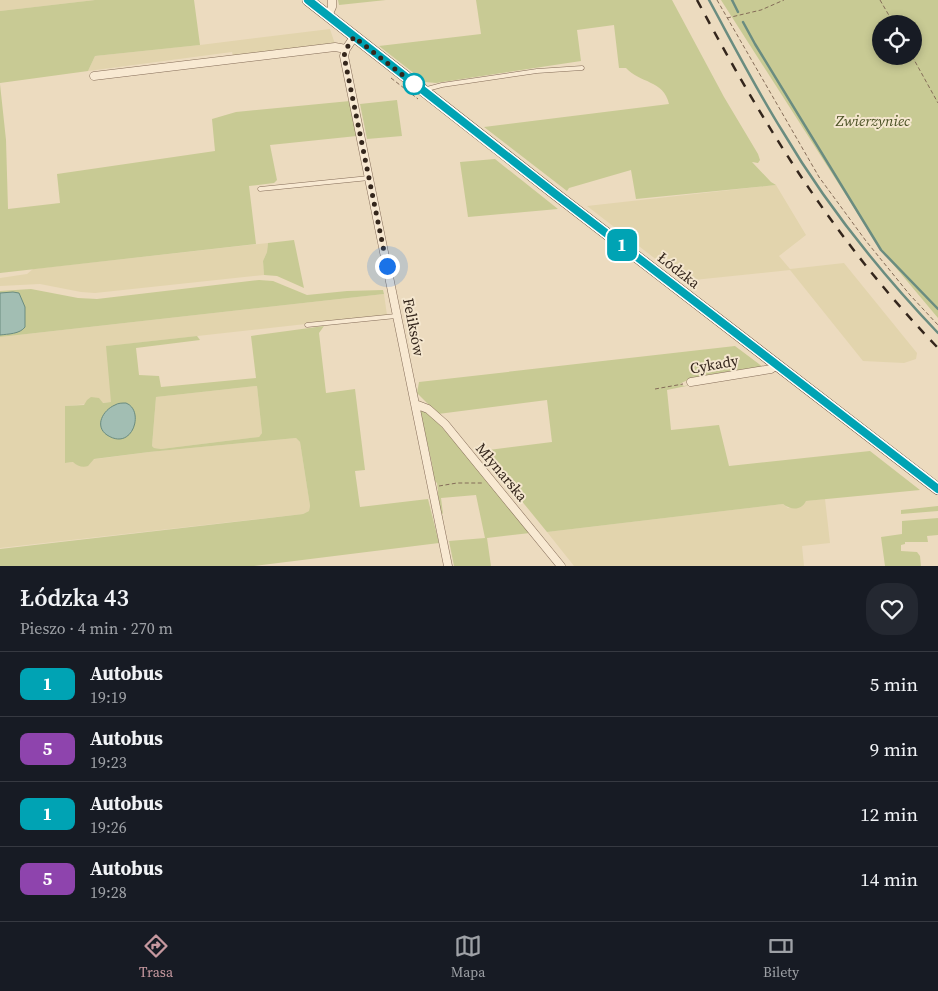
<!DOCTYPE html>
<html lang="pl">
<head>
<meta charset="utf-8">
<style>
  :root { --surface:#171b24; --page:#242831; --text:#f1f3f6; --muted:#9ea1a6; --line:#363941; --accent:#c6989f }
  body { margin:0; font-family:"Source Serif 4",serif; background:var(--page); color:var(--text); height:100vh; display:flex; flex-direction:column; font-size:19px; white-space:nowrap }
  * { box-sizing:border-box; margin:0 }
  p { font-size:16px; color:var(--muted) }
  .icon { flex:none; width:28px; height:28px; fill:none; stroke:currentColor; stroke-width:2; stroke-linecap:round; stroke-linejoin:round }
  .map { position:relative; height:566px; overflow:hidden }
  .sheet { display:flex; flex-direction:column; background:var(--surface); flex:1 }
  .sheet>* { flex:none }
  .badge { padding:0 10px; border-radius:8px; font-size:18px; line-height:32px }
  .buttons { position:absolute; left:872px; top:15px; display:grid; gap:10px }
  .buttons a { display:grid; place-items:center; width:50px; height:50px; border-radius:50%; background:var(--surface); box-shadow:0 2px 8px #0003; font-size:25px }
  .you { position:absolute; width:25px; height:25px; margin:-12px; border:4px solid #fff; border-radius:50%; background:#1a73e8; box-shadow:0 0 0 8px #1a73e833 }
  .map>.badge { position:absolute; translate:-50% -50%; box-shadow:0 0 0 2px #fff }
  .round { display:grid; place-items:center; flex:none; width:52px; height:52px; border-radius:20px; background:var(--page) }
  .headline { display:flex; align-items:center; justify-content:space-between; height:85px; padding:0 20px }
  h1 { font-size:24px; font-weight:600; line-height:38px }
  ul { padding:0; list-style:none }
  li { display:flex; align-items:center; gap:15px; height:65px; padding:0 20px; border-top:1px solid var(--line) }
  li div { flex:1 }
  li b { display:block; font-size:19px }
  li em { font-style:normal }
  li .badge { min-width:55px; font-weight:700; text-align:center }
  .dock { display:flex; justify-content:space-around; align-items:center; height:70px; border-top:1px solid var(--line); background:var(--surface); font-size:14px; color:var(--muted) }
  .dock a { display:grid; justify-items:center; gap:2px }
  .dock .active { color:var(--accent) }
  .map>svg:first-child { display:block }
</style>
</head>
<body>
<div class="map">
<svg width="938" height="566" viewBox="0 0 938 566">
  <rect width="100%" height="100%" fill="#ecdbbf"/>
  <!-- farmland -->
  <path fill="#e2d4ad" d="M0 0H95L0 11Z
    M330 29 335 44 233 56 232 52 88 71 95 56 200 45Z
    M776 185 806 235 779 256 790 269 844 263 917 353 916 359 904 363 863 361 790 270 684 281 587 206Z
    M268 243 267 252 263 261 264 275 95 293 81 292 40 284 0 286V278L27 274 33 269Z
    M384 294 387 315 107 346 112 402 65 406 66 463 149 452 296 438 300 442 310 506 309 511 303 514 0 548V337Z
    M257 386 262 433 259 437 161 449 154 448 152 446 156 397Z
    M825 499 830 543 802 546 804 566H574L547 532 783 504 788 508 806 501Z"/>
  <!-- green -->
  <path fill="#c8ca94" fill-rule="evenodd" d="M95 0H194L200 45 95 56 88 71 0 83V11Z
    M338 0H386L339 5Z
    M476 0H672L724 97 758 154 760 160 758 163 752 162 771 182 776 185 636 199 631 170 569 188 567 191 484 127 669 104C664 80 639 83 626 68H619L614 25 577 30 581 61 436 83 425 82 379 46 481 34Z
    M721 0H938V318L881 250ZM881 24H914V56H881Z
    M0 84 6 140 8 209 60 203 57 174 215 151 212 119 236 112 350 101 357 136 270 145 277 180 274 183 249 186 256 244 0 273Z
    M397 100 402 136 367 139 360 104Z
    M495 159 558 209 468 217 460 162Z
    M294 240 304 288 277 276 264 275 263 261 267 252 268 243Z
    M259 280 273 281 307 295 347 291 383 290 384 294 0 337V291L31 289 78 298 97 299Z
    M324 326 319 333 326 393 355 389 365 470 355 471 360 507 428 499 439 543 254 566H0V549L303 514 309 511 310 506 300 442 296 438 149 452 94 459 88 466C83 468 77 466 73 462L65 463V406L84 405 87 400 91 397 99 398 103 403 111 402 106 346 197 336 200 340 136 348 139 375 159 376 161 387 256 378 251 336ZM257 386 262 433 259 437 161 449 154 448 152 446 156 397Z
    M735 346 763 367C744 370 694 374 680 384L684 386 696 384 667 390 671 430 719 425 729 466 870 451 920 490 806 501C801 511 791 510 783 504L547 532 481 451 552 442 547 400 438 414 417 393 419 382Z
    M418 401C457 443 494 487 530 533L487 538 491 566H454L449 541 485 538 476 495 441 498 443 514 441 513 438 495V491L437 483 434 480 432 464Z
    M938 506V511L901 514V510Z
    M938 518V535L927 536 928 542H905V544L901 545V551L917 552 920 556 921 566H885L881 537 902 534V521Z"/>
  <!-- water -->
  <path fill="#a2beb3" stroke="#6a8c80" d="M13 292 19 293 25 307V327C20 334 8 334 0 335V293Z
    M126 403C145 410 133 452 107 435 94 426 103 410 115 405 118 403 122 403 126 403Z"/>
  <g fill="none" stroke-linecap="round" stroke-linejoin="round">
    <!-- stream -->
    <path stroke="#6a8c80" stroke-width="2.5" d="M709 0C733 44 756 89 783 132 826 205 880 272 938 333
      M732 0 738 12
      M743 22 755 44 881 250 938 309"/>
    <!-- service casing -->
    <g stroke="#846c58" stroke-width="5">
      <path id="service" d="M427 89 442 85 537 71 582 68
        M260 189 369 178
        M307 325 396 316"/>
    </g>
    <!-- minor casing -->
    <g stroke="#846c58" stroke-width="9">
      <path id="minor" d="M328 16 332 7V0
        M354 37 346 49 344 56 448 566
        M94 76 335 47 346 49
        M691 382 771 369 777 365
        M415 404 428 409 445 424 561 566"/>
    </g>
    <!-- secondary casing -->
    <g stroke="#664d3b" stroke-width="12">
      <path id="secondary" d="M308 0 554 193 938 489"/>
    </g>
    <!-- path -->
    <path stroke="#846c58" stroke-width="1" stroke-dasharray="4 2.5" stroke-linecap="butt" d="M717 0 819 177 866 241 910 295 938 325
      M880 0 894 24
      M727 18 761 10 784 0
      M912 56 938 103
      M391 78 418 99
      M655 389 683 384
      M439 486 457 483H482"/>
    <!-- service -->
    <use href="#service" stroke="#f8e9d2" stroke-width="4"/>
    <!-- minor -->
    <use href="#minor" stroke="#f8e9d2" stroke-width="8"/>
    <!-- secondary -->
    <use href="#secondary" stroke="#f8e9d2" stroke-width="11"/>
    <!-- rail -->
    <path stroke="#34261c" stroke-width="2.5" stroke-dasharray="9 9" stroke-linecap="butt" d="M697 0C766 129 836 242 938 348"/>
  </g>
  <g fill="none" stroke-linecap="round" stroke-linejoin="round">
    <!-- line casing -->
    <g stroke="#fff" stroke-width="11">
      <path id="line" d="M308 0 554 193 938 489"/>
    </g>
    <!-- line -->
    <use href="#line" stroke="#00a3b4" stroke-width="8"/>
    <!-- walk -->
    <path stroke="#34261c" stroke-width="5" stroke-dasharray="0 9" d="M387 266 344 56 346 49 354 37 414 84"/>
  </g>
  <!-- markers -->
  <circle fill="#fff" stroke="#00a3b4" stroke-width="2.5" cx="414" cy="84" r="10"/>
  <g text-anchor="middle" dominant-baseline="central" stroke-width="4" stroke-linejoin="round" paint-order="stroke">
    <!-- park labels -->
    <g font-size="15" font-style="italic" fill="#495023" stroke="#f4e6ce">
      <text x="873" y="120">Zwierzyniec</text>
    </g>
    <!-- street labels -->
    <g font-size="15" fill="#34261c" stroke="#f4e6ce">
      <text transform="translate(679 270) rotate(38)">Łódzka</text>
      <text transform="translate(414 327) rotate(79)">Feliksów</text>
      <text transform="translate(714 364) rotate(-10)">Cykady</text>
      <text transform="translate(502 472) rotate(50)">Młynarska</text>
    </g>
  </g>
</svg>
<div class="buttons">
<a><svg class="icon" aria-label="locate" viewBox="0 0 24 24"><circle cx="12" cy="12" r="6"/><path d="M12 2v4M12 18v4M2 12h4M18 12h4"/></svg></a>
</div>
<div class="you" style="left:387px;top:266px"></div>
<b class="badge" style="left:622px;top:245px;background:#00a3b4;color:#fff">1</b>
</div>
<section class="sheet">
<div class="headline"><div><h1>Łódzka 43</h1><p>Pieszo · 4 min · 270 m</p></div><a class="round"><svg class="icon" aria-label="heart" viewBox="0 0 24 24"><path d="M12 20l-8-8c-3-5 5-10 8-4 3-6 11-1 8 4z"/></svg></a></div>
<ul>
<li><span class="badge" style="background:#00a3b4;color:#fff">1</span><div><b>Autobus</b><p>19:19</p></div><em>5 min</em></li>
<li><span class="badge" style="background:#8e44ad;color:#fff">5</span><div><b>Autobus</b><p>19:23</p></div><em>9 min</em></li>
<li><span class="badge" style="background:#00a3b4;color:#fff">1</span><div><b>Autobus</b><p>19:26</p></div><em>12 min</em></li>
<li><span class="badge" style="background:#8e44ad;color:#fff">5</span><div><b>Autobus</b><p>19:28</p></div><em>14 min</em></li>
</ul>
</section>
<nav class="dock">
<a class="active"><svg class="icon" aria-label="directions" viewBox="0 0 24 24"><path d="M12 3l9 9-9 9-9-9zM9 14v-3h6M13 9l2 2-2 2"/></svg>Trasa</a>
<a><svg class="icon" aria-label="map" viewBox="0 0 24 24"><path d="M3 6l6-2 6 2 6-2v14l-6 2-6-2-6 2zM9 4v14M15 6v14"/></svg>Mapa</a>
<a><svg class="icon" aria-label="tickets" viewBox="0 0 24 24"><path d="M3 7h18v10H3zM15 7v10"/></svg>Bilety</a>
</nav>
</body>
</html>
